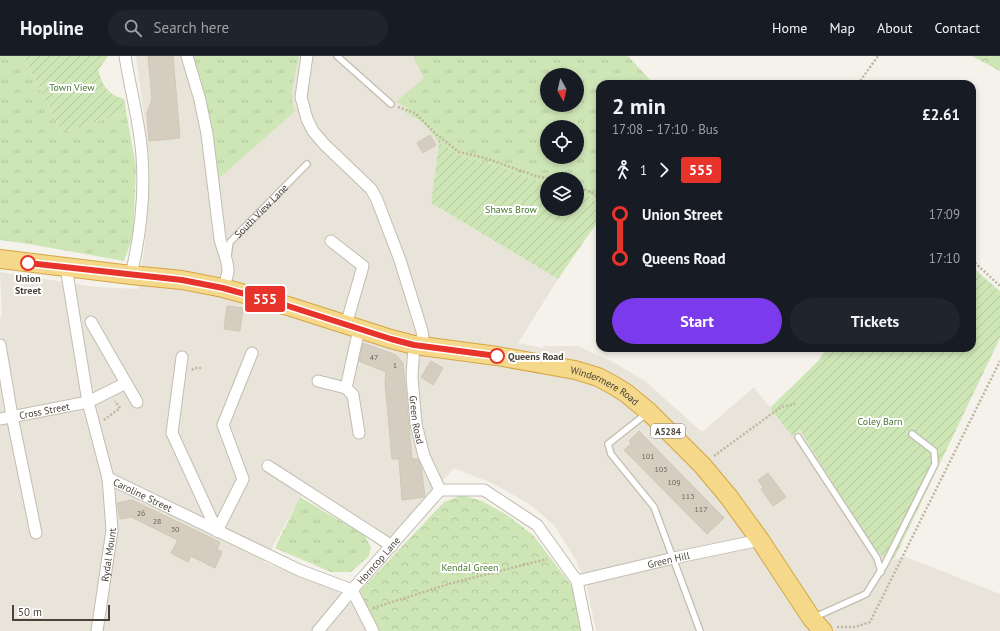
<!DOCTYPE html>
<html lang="en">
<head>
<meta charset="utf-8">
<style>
  :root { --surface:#171b24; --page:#20242c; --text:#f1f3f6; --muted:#9ea1a6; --line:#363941; --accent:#7c3aed }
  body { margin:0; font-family:"PT Sans",sans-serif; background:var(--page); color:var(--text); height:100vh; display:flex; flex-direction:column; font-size:15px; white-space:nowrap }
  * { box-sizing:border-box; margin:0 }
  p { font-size:13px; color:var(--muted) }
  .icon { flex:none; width:22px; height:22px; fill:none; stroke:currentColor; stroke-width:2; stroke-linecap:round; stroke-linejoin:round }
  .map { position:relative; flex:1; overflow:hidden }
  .panel { position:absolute; left:596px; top:24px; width:380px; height:272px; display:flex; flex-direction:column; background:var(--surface); border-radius:12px; box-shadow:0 2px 6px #0003 }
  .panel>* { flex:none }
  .badge { padding:0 8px; border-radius:3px; font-size:14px; line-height:26px }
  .needle { width:26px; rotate:172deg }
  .controls { position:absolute; left:540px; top:12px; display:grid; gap:8px }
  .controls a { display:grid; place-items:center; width:44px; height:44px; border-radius:50%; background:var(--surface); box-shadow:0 2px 6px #0003; font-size:20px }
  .scale { position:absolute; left:12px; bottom:10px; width:98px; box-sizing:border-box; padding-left:4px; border:2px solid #484239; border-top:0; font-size:11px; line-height:14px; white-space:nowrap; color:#484239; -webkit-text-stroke:3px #fff; paint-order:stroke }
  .map>.badge { position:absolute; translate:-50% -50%; box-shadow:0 0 0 2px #fff }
  .legs { display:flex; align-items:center; gap:6px; height:44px; padding:0 16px; font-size:13px }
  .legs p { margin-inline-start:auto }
  .summary { display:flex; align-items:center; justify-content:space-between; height:68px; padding:0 16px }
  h1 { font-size:22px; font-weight:800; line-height:30px }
  .primary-button { display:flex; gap:8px; margin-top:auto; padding:8px 16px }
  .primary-button a { flex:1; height:46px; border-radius:24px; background:var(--accent); color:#fff; font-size:16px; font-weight:800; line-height:46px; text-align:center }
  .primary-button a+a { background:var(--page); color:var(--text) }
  ul { padding:0 16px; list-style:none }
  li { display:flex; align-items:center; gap:14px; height:44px; font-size:15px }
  li i { display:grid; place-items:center; width:6px; height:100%; margin:0 5px; background:currentColor }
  li i::after { content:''; width:10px; height:10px; margin:-5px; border:3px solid; border-radius:50%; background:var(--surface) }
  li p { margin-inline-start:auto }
  li:first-child i { background:linear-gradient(#0000 50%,currentColor 0) }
  li:last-child i { background:linear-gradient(currentColor 50%,#0000 0) }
  header { display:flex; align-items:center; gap:24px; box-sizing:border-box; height:56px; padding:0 20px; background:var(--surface); border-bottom:1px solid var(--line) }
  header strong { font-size:19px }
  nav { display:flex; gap:22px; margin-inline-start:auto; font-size:14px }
  .search { width:280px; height:36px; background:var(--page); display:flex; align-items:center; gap:10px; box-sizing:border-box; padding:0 14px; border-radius:22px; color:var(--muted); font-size:15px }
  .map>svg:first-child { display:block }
</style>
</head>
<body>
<header>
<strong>Hopline</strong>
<div class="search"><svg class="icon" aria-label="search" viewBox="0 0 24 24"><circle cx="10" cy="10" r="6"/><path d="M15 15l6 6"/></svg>Search here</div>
<nav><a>Home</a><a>Map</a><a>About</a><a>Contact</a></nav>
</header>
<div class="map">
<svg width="1000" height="575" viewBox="0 0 1000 575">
  <defs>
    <pattern id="grass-tufts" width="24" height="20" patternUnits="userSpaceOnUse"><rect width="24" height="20" fill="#cee6b6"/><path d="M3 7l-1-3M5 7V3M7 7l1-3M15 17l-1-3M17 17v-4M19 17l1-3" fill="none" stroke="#b2c69d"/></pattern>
    <pattern id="forest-crowns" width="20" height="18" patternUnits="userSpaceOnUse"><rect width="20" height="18" fill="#cee6b6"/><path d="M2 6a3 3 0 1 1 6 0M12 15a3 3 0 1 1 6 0" fill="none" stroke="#b2c69d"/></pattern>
    <pattern id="garden-furrows" width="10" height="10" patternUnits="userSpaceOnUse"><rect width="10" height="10" fill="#cee6b6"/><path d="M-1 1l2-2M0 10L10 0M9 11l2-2" fill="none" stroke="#b2c69d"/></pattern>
  </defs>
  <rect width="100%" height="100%" fill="#f4f2ea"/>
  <!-- residential -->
  <path fill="#e8e4d9" d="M136 0H413L425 22 408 52 415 63 423 67 434 80 439 87 431 147 558 223 518 287 543 292 544 290H578L615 307 645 325 702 376 754 331 792 380 800 374 872 490 888 505 906 501 1000 538V575H596L587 531 576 504 554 469 529 448 494 428 454 412 392 482 308 428 264 506 337 535 356 553 367 575H0V261L2 260 0 216 96 231 138 233 145 188 150 113 146 74Z"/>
  <!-- grass -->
  <path fill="url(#grass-tufts)" fill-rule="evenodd" d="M0 0H23L62 77 126 56 136 111 133 180 124 205 29 188 0 184Z
    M191 0H299C296 17 288 38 295 55L216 125Z
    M413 0H628L654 28H600V147L577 133V123H547V126L533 124 502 111 463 100 439 87 434 80 423 67 405 56 408 52 396 46 424 22ZM547 19H577V49H547ZM547 71H577V101H547Z
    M300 441 364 479 371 491 369 500 351 516H331L275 492Z"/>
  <!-- forest -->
  <path fill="url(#forest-crowns)" d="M972 0H1000V15Z
    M462 439 482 445 507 459 533 479 575 534 582 575H377L360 535 444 446Z"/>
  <!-- garden -->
  <path fill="url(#garden-furrows)" d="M23 0H108L98 14C103 30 107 38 124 43L126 56 62 77Z
    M439 87 463 100 502 111 533 124 547 126V153H577V133L600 147V162L558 223 431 147Z
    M972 211 1000 235V282L894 503 888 505 872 490 800 374 792 380 770 352 818 305 827 292H972Z"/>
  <!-- building -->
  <path fill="#d5cec0" stroke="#d0c6b4" d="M148 0H173L180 82 149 85 147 57 152 43Z
    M430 79 436 89 423 97 417 87Z
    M227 250 243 252 240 275 224 273Z
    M363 287 396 299 403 307 412 403H418L421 410 425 441 402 444 399 403H392L385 326 386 316 359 305Z
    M431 305 443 312 433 329 421 321Z
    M639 375 724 462 707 478 624 394 631 388 629 385Z
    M768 417 786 441 773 450 761 433 763 431 758 424Z
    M132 444 220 486 217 493 222 496 215 512 191 500 188 506 171 497 178 484 131 461 120 463 117 447Z"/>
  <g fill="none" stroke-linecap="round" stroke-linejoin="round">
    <!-- service casing -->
    <g stroke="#c2bdb0" stroke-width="8">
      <g id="service">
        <path d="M337 0 391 48"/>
        <path id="s1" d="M228 200 230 186 307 108"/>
        <path d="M646 358 608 388 611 398 654 451 700 575"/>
        <path d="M798 381 877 502 881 516"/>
        <path d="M815 561 866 538 885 508 935 408 934 395 912 378"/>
      </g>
    </g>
    <!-- minor casing -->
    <g stroke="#c2bdb0" stroke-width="13">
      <g id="minor">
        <path d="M125 0C130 33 140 67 142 100 145 140 140 181 131 219"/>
        <path d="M187 0 200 44 207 78 220 183C222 192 229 207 228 216 227 221 225 227 223 232"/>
        <path d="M307 0 301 41 307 63 313 75 324 88 371 133 377 144 400 204 422 275 424 290"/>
        <path d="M331 185 363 210 346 269"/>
        <path id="s2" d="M66 211 88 346 108 422 299 514 352 534 373 575"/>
        <path d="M359 273 346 332 353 339 359 377"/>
        <path d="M0 289 12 360 36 477"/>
        <path id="s3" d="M414 289 412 321 416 368 424 400 440 434"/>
        <path d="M182 301 172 377 217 475"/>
        <path d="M318 325 346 332"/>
        <path d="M126 327 137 346"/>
        <path id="s4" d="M0 363 88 346 126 327 91 266"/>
        <path d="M268 410 392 490"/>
        <path d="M440 434H484L537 469 577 525 587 575"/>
        <path d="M217 475 243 423 223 369 252 297"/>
        <path id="s5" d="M577 525 674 502 760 484"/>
        <path id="s6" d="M97 575 112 474 108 422"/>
        <path id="s7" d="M318 575 352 534 440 434"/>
      </g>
    </g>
    <!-- trunk casing -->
    <g stroke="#d5a544" stroke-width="20">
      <g id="trunk">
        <path id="s8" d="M0 203 131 219 182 224 223 232 288 250 391 283 414 289 497 300 575 314 598 321 613 329 626 337 649 356 702 409 728 440 760 484 812 563 823 575"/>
      </g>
    </g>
    <!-- path -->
    <path stroke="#c0b69f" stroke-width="2.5" stroke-dasharray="2 2" stroke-linecap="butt" d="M858 28 878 0
      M398 51 415 57 436 78 459 96 485 102 536 120 552 123
      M577 130 594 138 600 142
      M972 204 1000 230
      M192 314 194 312H201
      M104 364 120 352 115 345
      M714 400 781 351 795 348
      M373 552 452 527 547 503
      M837 571H855L870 566 1000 305"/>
    <!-- service -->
    <use href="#service" stroke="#fff" stroke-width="5.5"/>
    <!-- minor -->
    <use href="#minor" stroke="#fff" stroke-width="11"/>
    <!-- trunk -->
    <use href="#trunk" stroke="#f6d88a" stroke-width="18"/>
  </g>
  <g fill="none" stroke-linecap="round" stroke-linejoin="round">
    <!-- line-1 casing -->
    <g stroke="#fff" stroke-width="9">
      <path id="line-1" d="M28 207 182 224 223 232 288 250 391 283 414 289 497 300"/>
    </g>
    <!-- line-1 -->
    <use href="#line-1" stroke="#e7332a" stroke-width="6"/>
  </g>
  <!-- markers -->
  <g fill="#fff" stroke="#e7332a" stroke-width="2">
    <circle cx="28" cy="207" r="7"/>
    <circle cx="497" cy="300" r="7"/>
  </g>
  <g text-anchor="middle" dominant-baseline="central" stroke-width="4" stroke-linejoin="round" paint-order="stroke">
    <!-- number labels -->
    <g font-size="8" fill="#6b655b">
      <text x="374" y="301">47</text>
      <text x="395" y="309">1</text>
      <text x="648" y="400">101</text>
      <text x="661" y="413">105</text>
      <text x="674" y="426">109</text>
      <text x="688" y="440">113</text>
      <text x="701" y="453">117</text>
      <text x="141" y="457">26</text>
      <text x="157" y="465">28</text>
      <text x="175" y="473">30</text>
    </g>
    <!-- shield labels -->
    <rect fill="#fff" stroke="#7f7b74" stroke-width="1" x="651" y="368" width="34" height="14" rx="3"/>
    <g font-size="9" font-weight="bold" fill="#484239">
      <text x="668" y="375">A5284</text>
    </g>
    <!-- park labels -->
    <g font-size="10" fill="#47772e" stroke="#fff">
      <text x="72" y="31">Town View</text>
      <text x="511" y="153">Shaws Brow</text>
      <text x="880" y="365">Coley Barn</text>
      <text x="470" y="511">Kendal Green</text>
    </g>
    <!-- street labels -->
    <g font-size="10" fill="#484239" stroke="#fff">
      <text stroke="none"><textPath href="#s1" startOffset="58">South View Lane</textPath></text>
      <text stroke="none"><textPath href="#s8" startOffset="621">Windermere Road</textPath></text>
      <text stroke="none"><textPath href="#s4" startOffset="45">Cross Street</textPath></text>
      <text stroke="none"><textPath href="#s3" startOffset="75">Green Road</textPath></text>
      <text stroke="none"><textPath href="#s2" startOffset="254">Caroline Street</textPath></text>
      <text stroke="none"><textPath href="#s6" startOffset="77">Rydal Mount</textPath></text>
      <text stroke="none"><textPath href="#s7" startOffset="93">Horncop Lane</textPath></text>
      <text stroke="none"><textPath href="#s5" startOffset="94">Green Hill</textPath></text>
    </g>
    <!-- stop labels -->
    <g font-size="10" font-weight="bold" fill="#484239" stroke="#fff">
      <text x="28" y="222">Union<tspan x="28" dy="12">Street</tspan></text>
      <text x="508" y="300" text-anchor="start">Queens Road</text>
    </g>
  </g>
</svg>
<div class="controls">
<a><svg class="needle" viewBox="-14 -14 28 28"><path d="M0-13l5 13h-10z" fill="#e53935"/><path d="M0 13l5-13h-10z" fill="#9ea1a6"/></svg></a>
<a><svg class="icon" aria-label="locate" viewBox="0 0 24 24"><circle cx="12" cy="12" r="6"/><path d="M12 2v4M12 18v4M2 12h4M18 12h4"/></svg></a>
<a><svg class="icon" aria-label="layers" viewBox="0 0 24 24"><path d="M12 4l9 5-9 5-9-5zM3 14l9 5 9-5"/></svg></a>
</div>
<div class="scale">50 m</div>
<b class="badge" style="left:265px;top:243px;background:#e7332a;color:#fff">555</b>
<section class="panel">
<div class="summary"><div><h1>2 min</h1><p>17:08 – 17:10 · Bus</p></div><b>£2.61</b></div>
<div class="legs"><svg class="icon" aria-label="walk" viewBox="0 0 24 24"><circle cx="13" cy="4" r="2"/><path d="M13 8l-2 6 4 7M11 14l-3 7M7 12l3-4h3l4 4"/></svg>1<svg class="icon" aria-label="forward" viewBox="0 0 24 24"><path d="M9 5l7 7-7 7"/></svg><b class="badge" style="background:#e7332a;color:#fff">555</b></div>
<ul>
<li><i style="color:#e7332a"></i><b>Union Street</b><p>17:09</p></li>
<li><i style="color:#e7332a"></i><b>Queens Road</b><p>17:10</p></li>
</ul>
<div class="primary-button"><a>Start</a><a>Tickets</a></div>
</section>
</div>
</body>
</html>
